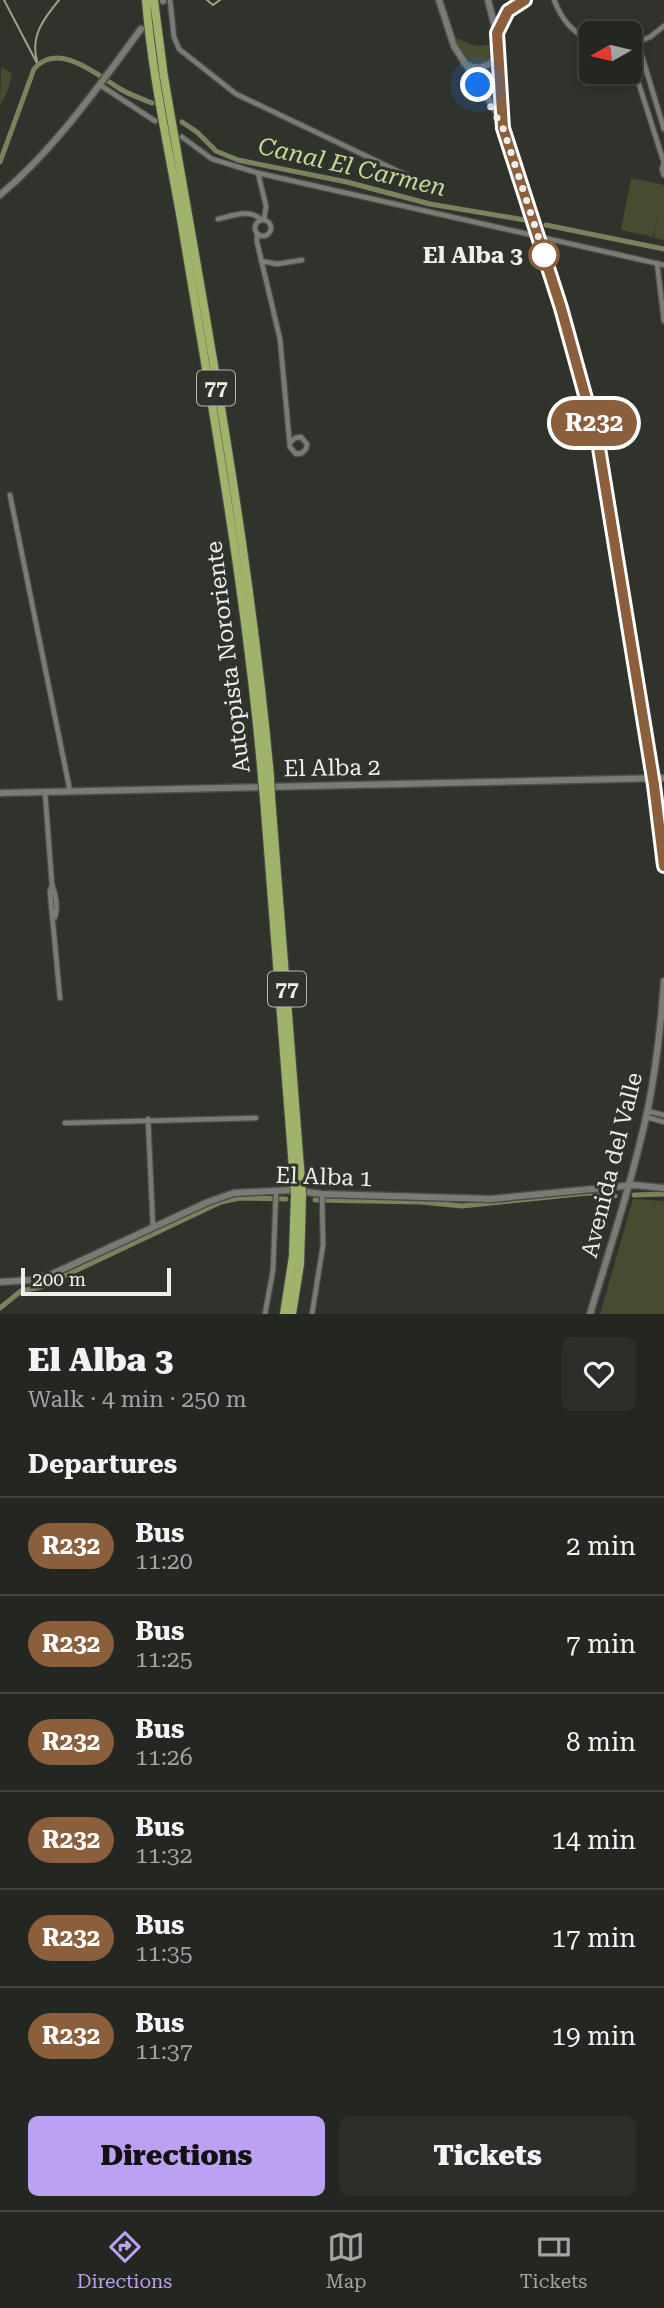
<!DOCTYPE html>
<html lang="en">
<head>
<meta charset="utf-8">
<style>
  :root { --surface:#242621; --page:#2c2e2a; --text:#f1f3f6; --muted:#a3a5a5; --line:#41433f; --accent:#bca0f2 }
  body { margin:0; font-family:"Roboto Serif",serif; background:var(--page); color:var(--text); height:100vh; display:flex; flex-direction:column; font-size:26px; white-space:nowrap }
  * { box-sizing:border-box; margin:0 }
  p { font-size:23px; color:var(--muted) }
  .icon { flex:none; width:38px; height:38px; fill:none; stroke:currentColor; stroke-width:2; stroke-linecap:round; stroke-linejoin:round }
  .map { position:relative; height:1314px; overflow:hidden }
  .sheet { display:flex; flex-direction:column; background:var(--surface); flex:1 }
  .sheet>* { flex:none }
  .badge { padding:0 14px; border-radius:23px; font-size:24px; line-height:46px }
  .needle { width:46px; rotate:262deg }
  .fabs { position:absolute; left:579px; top:21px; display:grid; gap:14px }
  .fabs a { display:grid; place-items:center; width:63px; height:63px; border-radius:10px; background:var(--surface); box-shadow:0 4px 10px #0003,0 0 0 2px var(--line); font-size:35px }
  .scale { position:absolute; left:21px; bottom:18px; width:150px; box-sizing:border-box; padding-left:7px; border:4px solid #eeefeb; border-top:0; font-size:19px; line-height:24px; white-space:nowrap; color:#eeefeb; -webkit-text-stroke:5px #30322c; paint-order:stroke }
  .you { position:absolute; width:35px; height:35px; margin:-18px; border:5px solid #fff; border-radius:50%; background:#1a73e8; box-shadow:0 0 0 10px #1a73e833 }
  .map>.badge { position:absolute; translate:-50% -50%; box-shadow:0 0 0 4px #fff }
  h2 { padding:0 28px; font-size:26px; line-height:63px }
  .round { display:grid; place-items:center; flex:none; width:74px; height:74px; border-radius:10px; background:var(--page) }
  .summary { display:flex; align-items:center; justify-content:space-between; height:119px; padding:0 28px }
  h1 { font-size:33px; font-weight:800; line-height:52px }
  .button { display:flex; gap:14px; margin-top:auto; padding:14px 28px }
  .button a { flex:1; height:80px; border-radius:10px; background:var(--accent); color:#111; font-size:28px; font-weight:800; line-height:80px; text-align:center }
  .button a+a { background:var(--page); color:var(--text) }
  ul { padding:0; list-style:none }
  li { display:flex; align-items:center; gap:21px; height:98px; padding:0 28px; border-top:2px solid var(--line) }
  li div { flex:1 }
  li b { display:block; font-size:26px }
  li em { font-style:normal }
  li .badge { min-width:77px; font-weight:700; text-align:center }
  .menu { display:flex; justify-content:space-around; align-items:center; height:98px; border-top:2px solid var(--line); background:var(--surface); font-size:19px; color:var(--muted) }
  .menu a { display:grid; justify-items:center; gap:4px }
  .menu .current { color:var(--accent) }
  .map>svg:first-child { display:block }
</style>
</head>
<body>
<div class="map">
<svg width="664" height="1314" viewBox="0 0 664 1314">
  <rect width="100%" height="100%" fill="#30322c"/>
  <!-- green -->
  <path fill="#454c30" d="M454 37 476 46 495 44 494 56 483 64C465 64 461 51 454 37Z
    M496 66 498 67V105L475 72Z
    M1 67 12 73 8 90 0 106Z
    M631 178 664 185V240L654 238 658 215 653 237 621 230Z
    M633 1199 664 1201V1314H600Z"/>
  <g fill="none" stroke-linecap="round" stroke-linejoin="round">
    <!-- stream -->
    <path stroke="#9ca488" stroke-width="2" d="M4 0 38 65
      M207 0 213 5 220 0
      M37 61C30 36 44 18 59 0"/>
    <!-- canal -->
    <path stroke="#79845e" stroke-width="5" d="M182 122 197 132 216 151 238 160 347 182 430 204 525 220
      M0 162 34 69C58 40 98 76 122 90 131 95 142 99 152 103
      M546 225 664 249
      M634 1195 664 1194
      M315 1200 421 1202 462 1206 588 1193 615 1196
      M0 1308 21 1291 41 1287 221 1202 240 1198 286 1199"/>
    <!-- street casing -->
    <g stroke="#4b4d48" stroke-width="7">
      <path id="street" d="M170 0 174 37 179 49 236 94 408 176
        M554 0C562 20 572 32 592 42
        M638 43 664 129
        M630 45 650 37 664 26
        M630 56 664 163
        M100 85 155 121
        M182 137 212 159 258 173 664 265
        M664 163 662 169 664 175
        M258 173 266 206 264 220
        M218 219C232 216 251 208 261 220
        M255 228a8 8 0 1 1 16 0a8 8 0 1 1-16 0Z
        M257 234V242L280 339 290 447 296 454 302 453 306 449 307 444 301 437 295 438 291 442
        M261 261 277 264 302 260
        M657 263 664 321
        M10 495 70 791
        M45 792 52 885 50 892 60 998
        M52 885C56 894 58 909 55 917
        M647 1111 664 1115
        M646 1117 664 1122
        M148 1119 153 1227
        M65 1123 256 1118
        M265 1314 273 1270 276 1192
        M312 1314 323 1245 322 1194"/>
    </g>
    <!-- secondary casing -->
    <g stroke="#4b4d48" stroke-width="9">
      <path id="secondary" d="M439 0 454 46 496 111 512 155
        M488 0 499 43 503 122
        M163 1V0
        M498 31 508 11 525 0
        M464 63C478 71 491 68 498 53
        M512 154C528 239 567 318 589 401 608 475 617 551 629 625 642 705 656 785 664 866
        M519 172 533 218
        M0 195C55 149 98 87 141 29
        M0 793 664 778
        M0 1282 31 1280 48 1276 208 1202 234 1193 291 1190 322 1194 491 1199 634 1185 664 1188
        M590 1314C610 1248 632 1181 647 1113 656 1070 661 1025 664 981"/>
    </g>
    <!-- highway casing -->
    <g stroke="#4b4d48" stroke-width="10">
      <path id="highway" d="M146 0C152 78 170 154 183 231 213 412 246 593 262 777
        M154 0 164 77C204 309 249 543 270 777
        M271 797 301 1180
        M264 798 294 1181
        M284 1314 293 1256 295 1195
        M292 1314 300 1264 302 1195"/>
    </g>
    <!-- street -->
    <use href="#street" stroke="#797b74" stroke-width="4.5"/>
    <!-- secondary -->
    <use href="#secondary" stroke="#797b74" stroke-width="6"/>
    <!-- highway -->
    <use href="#highway" stroke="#a0b36b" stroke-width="8"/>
    <!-- highway-bridge casing -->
    <g stroke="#4b4d48" stroke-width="10" stroke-linecap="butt">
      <path id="highway-bridge" d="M262 777 264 798
        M270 777 271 797
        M301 1180 302 1195
        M294 1181 295 1195"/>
    </g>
    <!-- highway-bridge -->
    <use href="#highway-bridge" stroke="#a0b36b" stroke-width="8"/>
  </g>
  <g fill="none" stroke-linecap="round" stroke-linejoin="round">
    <!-- line casing -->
    <g stroke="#fff" stroke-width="16">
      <path id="line" d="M525 0 508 11 497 33 503 128 561 308 598 442 654 785 664 866"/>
    </g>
    <!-- line -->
    <use href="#line" stroke="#8b5e3c" stroke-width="10"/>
    <!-- walk -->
    <path stroke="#eeefeb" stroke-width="7" stroke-dasharray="0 12.6" d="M478 85 503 128 545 257 544 255"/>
  </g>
  <!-- markers -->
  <circle fill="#fff" stroke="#8b5e3c" stroke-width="3.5" cx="544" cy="255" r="14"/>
  <g text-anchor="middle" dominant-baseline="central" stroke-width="6" stroke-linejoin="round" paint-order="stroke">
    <!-- shield labels -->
    <g fill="#30322c" stroke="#b5b6b2" stroke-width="2">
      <rect x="197" y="370.5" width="38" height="35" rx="5"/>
      <rect x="268" y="971.5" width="38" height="35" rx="5"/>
    </g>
    <g font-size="21" font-weight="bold" fill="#eeefeb">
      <text x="216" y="388">77</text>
      <text x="287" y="989">77</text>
    </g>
    <!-- stop labels -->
    <g font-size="23" font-weight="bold" fill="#eeefeb" stroke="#30322c" text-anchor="end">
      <text x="523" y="255">El Alba 3</text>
    </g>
    <!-- street labels -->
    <g font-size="23" fill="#eeefeb" stroke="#30322c">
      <text transform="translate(228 657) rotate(-97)">Autopista Nororiente</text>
      <text transform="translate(332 768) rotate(-1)">El Alba 2</text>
      <text transform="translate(612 1165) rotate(-76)">Avenida del Valle</text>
      <text transform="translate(324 1177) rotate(2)">El Alba 1</text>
    </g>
    <!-- water labels -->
    <g font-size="24" font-style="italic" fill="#c9db9b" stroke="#30322c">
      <text transform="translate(352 167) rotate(13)">Canal El Carmen</text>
    </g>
  </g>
</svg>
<div class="fabs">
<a><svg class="needle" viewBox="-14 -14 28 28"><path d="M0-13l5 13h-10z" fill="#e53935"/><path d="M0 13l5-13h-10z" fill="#a3a5a5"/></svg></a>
</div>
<div class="scale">200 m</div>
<div class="you" style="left:478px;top:85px"></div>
<b class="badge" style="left:594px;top:423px;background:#8b5e3c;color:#fff">R232</b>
</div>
<section class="sheet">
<div class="summary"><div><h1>El Alba 3</h1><p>Walk · 4 min · 250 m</p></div><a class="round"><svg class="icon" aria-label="heart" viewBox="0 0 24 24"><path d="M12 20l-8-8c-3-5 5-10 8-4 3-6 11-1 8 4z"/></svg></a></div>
<h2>Departures</h2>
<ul>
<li><span class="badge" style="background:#8b5e3c;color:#fff">R232</span><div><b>Bus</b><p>11:20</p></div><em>2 min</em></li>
<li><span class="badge" style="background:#8b5e3c;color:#fff">R232</span><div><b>Bus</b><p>11:25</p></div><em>7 min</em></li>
<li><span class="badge" style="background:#8b5e3c;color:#fff">R232</span><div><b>Bus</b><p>11:26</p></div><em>8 min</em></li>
<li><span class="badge" style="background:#8b5e3c;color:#fff">R232</span><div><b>Bus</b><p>11:32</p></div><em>14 min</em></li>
<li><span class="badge" style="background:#8b5e3c;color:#fff">R232</span><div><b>Bus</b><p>11:35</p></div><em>17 min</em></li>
<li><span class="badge" style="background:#8b5e3c;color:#fff">R232</span><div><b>Bus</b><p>11:37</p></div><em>19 min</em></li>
</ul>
<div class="button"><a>Directions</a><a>Tickets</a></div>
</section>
<nav class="menu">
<a class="current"><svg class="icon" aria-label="directions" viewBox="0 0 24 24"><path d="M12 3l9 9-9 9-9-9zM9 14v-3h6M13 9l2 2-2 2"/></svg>Directions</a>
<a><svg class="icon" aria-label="map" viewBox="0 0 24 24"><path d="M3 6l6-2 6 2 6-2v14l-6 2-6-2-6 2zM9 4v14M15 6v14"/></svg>Map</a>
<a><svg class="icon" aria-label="tickets" viewBox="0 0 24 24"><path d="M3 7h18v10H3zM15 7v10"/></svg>Tickets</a>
</nav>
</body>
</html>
